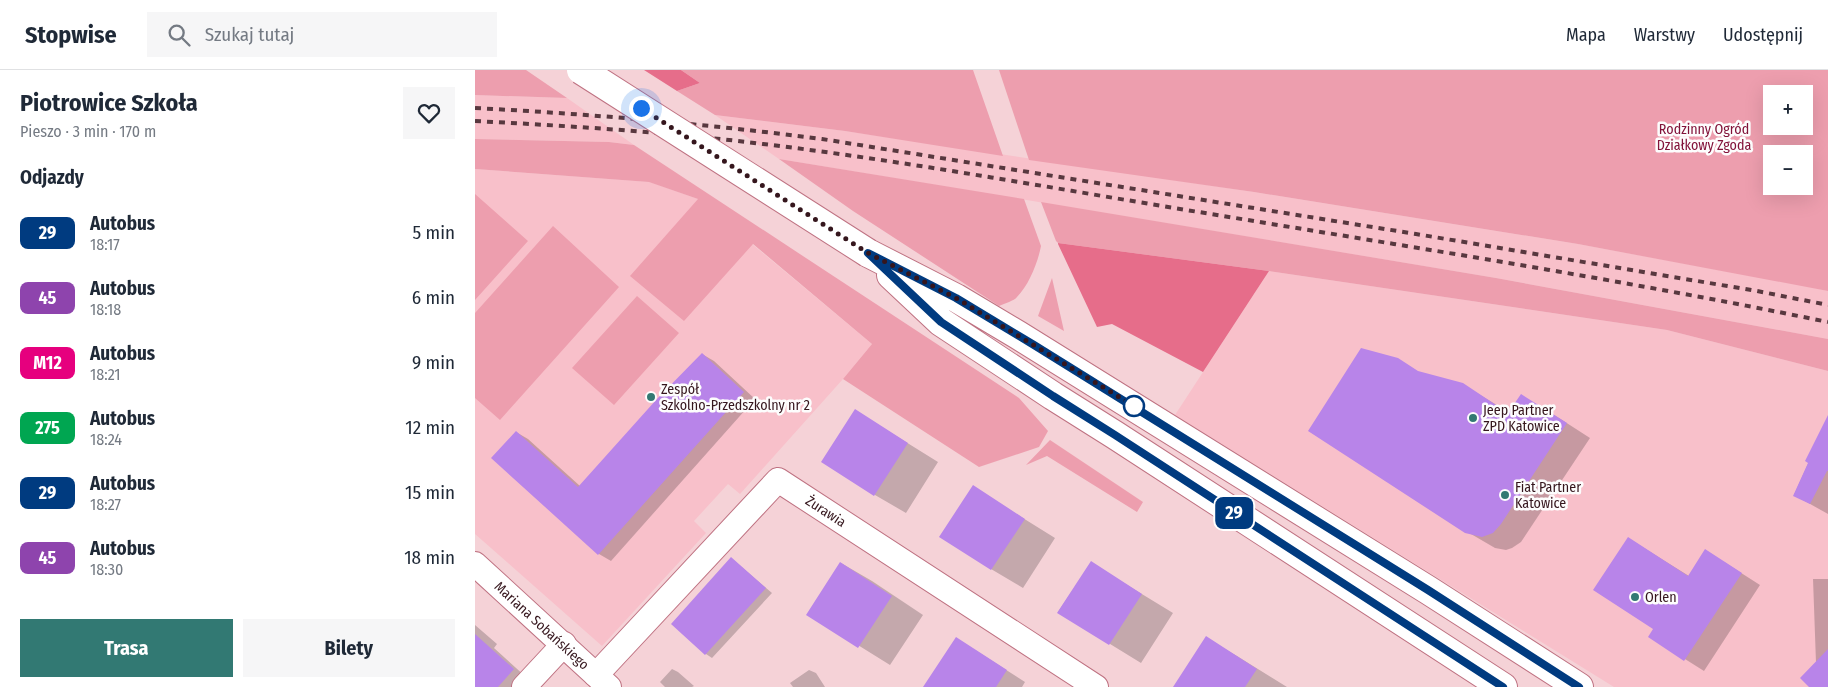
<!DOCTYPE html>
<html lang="pl">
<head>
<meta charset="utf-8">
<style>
  :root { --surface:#fff; --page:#f6f6f7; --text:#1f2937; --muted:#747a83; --line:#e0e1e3; --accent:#327973 }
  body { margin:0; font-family:"Fira Sans Condensed",sans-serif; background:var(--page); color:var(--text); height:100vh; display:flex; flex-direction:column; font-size:19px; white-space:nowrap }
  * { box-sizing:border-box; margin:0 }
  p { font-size:16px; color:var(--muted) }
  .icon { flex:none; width:28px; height:28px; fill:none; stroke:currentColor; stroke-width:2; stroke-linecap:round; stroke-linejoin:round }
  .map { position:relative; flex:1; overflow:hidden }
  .panel { display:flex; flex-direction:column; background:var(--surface); width:475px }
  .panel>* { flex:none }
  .badge { padding:0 10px; border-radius:8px; font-size:18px; line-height:32px }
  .buttons { position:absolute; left:1288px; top:15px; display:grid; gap:10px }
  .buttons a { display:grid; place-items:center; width:50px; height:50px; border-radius:0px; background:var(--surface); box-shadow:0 5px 20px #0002; font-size:25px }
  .you { position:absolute; width:25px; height:25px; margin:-12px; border:4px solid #fff; border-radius:50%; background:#1a73e8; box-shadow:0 0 0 8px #1a73e833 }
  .map>.badge { position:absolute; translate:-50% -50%; box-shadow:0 0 0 2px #fff }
  h2 { padding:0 20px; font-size:19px; line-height:45px }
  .round { display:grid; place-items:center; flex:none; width:52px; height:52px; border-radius:0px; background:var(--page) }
  .headline { display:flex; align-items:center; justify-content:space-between; height:85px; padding:0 20px }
  h1 { font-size:24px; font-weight:700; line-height:38px }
  .cta { display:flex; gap:10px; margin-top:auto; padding:10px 20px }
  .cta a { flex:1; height:58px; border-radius:0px; background:var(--accent); color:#fff; font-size:20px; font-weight:700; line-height:58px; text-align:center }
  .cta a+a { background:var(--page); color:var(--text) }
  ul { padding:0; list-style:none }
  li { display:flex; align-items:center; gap:15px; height:65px; padding:0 20px }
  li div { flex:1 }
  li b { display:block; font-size:19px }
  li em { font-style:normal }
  li .badge { min-width:55px; font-weight:700; text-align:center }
  header { display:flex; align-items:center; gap:30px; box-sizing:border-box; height:70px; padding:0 25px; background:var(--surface); border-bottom:1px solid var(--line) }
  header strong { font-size:24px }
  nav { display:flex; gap:28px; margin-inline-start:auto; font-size:18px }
  .search { width:350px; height:45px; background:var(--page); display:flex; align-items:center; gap:12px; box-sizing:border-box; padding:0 18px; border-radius:0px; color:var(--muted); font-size:19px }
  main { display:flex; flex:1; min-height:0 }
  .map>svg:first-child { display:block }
</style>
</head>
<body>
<header>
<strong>Stopwise</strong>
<div class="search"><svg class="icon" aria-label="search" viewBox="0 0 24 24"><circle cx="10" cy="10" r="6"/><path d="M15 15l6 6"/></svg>Szukaj tutaj</div>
<nav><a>Mapa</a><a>Warstwy</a><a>Udostępnij</a></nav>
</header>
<main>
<section class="panel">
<div class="headline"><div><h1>Piotrowice Szkoła</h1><p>Pieszo · 3 min · 170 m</p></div><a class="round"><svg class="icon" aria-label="heart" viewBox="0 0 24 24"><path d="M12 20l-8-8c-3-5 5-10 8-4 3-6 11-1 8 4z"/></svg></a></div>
<h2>Odjazdy</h2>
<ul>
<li><span class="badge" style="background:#003b80;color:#fff">29</span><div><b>Autobus</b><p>18:17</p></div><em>5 min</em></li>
<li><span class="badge" style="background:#8e44ad;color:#fff">45</span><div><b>Autobus</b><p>18:18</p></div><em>6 min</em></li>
<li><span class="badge" style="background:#e6007e;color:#fff">M12</span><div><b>Autobus</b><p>18:21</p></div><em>9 min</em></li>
<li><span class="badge" style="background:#00a651;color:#fff">275</span><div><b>Autobus</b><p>18:24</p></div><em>12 min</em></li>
<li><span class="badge" style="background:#003b80;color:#fff">29</span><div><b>Autobus</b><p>18:27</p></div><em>15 min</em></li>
<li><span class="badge" style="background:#8e44ad;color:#fff">45</span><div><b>Autobus</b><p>18:30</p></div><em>18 min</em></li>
</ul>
<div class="cta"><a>Trasa</a><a>Bilety</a></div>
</section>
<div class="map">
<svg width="1353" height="617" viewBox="0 0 1353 617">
  <rect width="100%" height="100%" fill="#f5d2d7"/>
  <!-- built -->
  <path fill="#f8c0ca" d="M0 25 92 28 159 75 134 72 0 69Z
    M240 45 370 61 779 122 1103 174 1336 217 1353 221V269L1021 208 304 89Z
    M0 99 175 112 223 129 397 274 368 309 265 424 253 414 219 451 231 463 127 576 0 464Z
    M794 201 1192 260 1353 301V617H1139L700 345Z"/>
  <!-- green -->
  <path fill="#ed9eae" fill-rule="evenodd" d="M0 0H51L92 28 0 25Z
    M206 0H498L528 86 370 61 240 45 202 21 225 13Z
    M524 0H1353V221L1103 174 779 122 554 90ZM1296 24H1329V56H1296ZM1296 84H1329V116H1296Z
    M0 69 134 72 159 75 544 328 573 361 564 377 504 397 368 309 397 274 278 174 209 251 155 206 223 129 174 112 0 99Z
    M304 89 549 129 566 176C563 192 554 215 542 227 539 231 530 233 524 236L378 141Z
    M0 124 53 171 0 230Z
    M566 132 1021 208 1353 269V301L1192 260 794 201 583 173 581 171Z
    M78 156 144 217 25 350 0 328V243Z
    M577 208 589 261 563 246Z
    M162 226 204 263 139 335 97 298Z
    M575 370 668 432 662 442 572 386 551 395Z"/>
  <!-- forest -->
  <path fill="#e66d8a" d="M169 0H206L225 13 202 21Z
    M583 174V173L794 201 728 302 637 254 622 257Z"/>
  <!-- shadow -->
  <path fill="#0003" d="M227 284 239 291 280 329 136 491 124 484 41 362 53 369 105 416Z
    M946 303 987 314 1035 343 1070 339 1115 368 1046 472 1037 478 1031 480 1020 478 996 464Z
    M381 341 463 392 431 443 400 425Z
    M1353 349V444L1319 425Z
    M498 417 580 468 548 518 516 499Z
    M1153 468 1214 506 1249 492 1285 515 1229 601 1175 567 1180 559Z
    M256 488 297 523 237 588 231 584 205 560Z
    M366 493 397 511 448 545 415 595 333 544Z
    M616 493 698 543 666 593 583 542Z
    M1338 509H1353V617H1335L1341 593Z
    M0 555 22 574 19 578 51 607 42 617H6L0 612Z
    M731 568 762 586 812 617H706Z
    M500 580 550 612 547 617H453Z
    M197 599 203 602 219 616 217 617H190L185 612Z
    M334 600 341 603 350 617H318L315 613Z"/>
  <!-- building -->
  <path fill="#b884e9" d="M886 278 923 288 943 301 988 313 1033 343 1046 324 1092 353 1026 454 1018 463 1007 467 990 463 833 361Z
    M227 283 269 322 123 485 16 388 41 361 103 417 181 330Z
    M380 339 433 373 399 426 346 392Z
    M1353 345V401H1352L1335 434 1318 426 1333 393 1330 391Z
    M498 415 550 449 516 500 464 467Z
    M1153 467 1213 506 1230 479 1267 503 1209 591 1173 567 1178 559 1118 520Z
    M256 487 291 518 230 585 196 554Z
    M616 491 667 524 634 575 582 543Z
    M365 492 417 526 383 578 331 545Z
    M0 564 39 599 23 617H0Z
    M731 566 782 599 770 617H698Z
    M481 567 532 600 521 617H448Z
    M1353 579V617H1334L1325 608Z"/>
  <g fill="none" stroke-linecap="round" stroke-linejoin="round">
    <!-- minor casing -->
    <g stroke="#bf7282" stroke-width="26">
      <g id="minor">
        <path id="s1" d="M0 494 134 617"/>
        <path id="s2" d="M121 605 303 410 621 617"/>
        <path d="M49 617 89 574"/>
      </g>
    </g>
    <!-- primary casing -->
    <g stroke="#bf7282" stroke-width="30">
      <path id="primary" d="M393 183 481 228 543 265 953 520 1104 617
        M416 205 466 252 578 326 640 365 1028 617"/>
    </g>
    <!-- minor -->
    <use href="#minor" stroke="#fff" stroke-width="24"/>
    <!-- primary -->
    <use href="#primary" stroke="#fff" stroke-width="28"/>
    <!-- rail -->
    <path stroke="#58383f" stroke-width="4" stroke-dasharray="6 6" stroke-linecap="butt" d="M0 38C116 44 231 54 347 69L941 164 1282 221 1353 235
      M0 51C96 56 192 62 288 74 438 92 587 120 736 144 942 178 1149 210 1353 252"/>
    <!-- primary-bridge casing -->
    <g stroke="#bf7282" stroke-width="30" stroke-linecap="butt">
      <path id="primary-bridge" d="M106 0 393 183"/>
    </g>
    <!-- primary-bridge -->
    <use href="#primary-bridge" stroke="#fff" stroke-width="28"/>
  </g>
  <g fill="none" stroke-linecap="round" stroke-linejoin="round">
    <!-- line casing -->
    <g stroke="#fff" stroke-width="11">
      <path id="line" d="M1028 617 640 365 578 326 466 252 393 183 481 228 559 275 953 520 1104 617"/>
    </g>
    <!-- line -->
    <use href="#line" stroke="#003b80" stroke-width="8"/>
    <!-- walk -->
    <path stroke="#35161d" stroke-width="5" stroke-dasharray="0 9" d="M166 38 393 183 481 228 659 336"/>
  </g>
  <!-- markers -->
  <g fill="#327973" stroke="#fdfdfd" stroke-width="2">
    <circle cx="176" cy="327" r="5"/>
    <circle cx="998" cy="348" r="5"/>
    <circle cx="1030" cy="425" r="5"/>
    <circle cx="1160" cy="527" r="5"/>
  </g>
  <circle fill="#fff" stroke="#003b80" stroke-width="2.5" cx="659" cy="336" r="10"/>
  <g text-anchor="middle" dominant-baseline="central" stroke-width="5" stroke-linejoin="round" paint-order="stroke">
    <!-- park labels -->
    <g font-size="14" fill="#82133a" stroke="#fdfdfd">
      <text x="1229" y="59">Rodzinny Ogród<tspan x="1229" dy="16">Działkowy Zgoda</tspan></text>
    </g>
    <!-- poi labels -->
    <g font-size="14" fill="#35161d" stroke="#fdfdfd" text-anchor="start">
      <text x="186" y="319">Zespół<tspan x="186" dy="16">Szkolno-Przedszkolny nr 2</tspan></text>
      <text x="1008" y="340">Jeep Partner<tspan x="1008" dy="16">ZPD Katowice</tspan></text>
      <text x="1040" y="417">Fiat Partner<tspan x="1040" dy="16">Katowice</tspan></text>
      <text x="1170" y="527">Orlen</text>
    </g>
    <!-- street labels -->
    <g font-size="14" fill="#35161d" stroke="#fdfdfd">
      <text stroke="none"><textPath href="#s2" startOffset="324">Żurawia</textPath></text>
      <text stroke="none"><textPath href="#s1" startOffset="91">Mariana Sobańskiego</textPath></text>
    </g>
  </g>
</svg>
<div class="buttons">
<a>+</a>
<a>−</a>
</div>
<div class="you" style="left:166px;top:38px"></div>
<b class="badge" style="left:759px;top:443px;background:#003b80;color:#fff">29</b>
</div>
</main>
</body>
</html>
